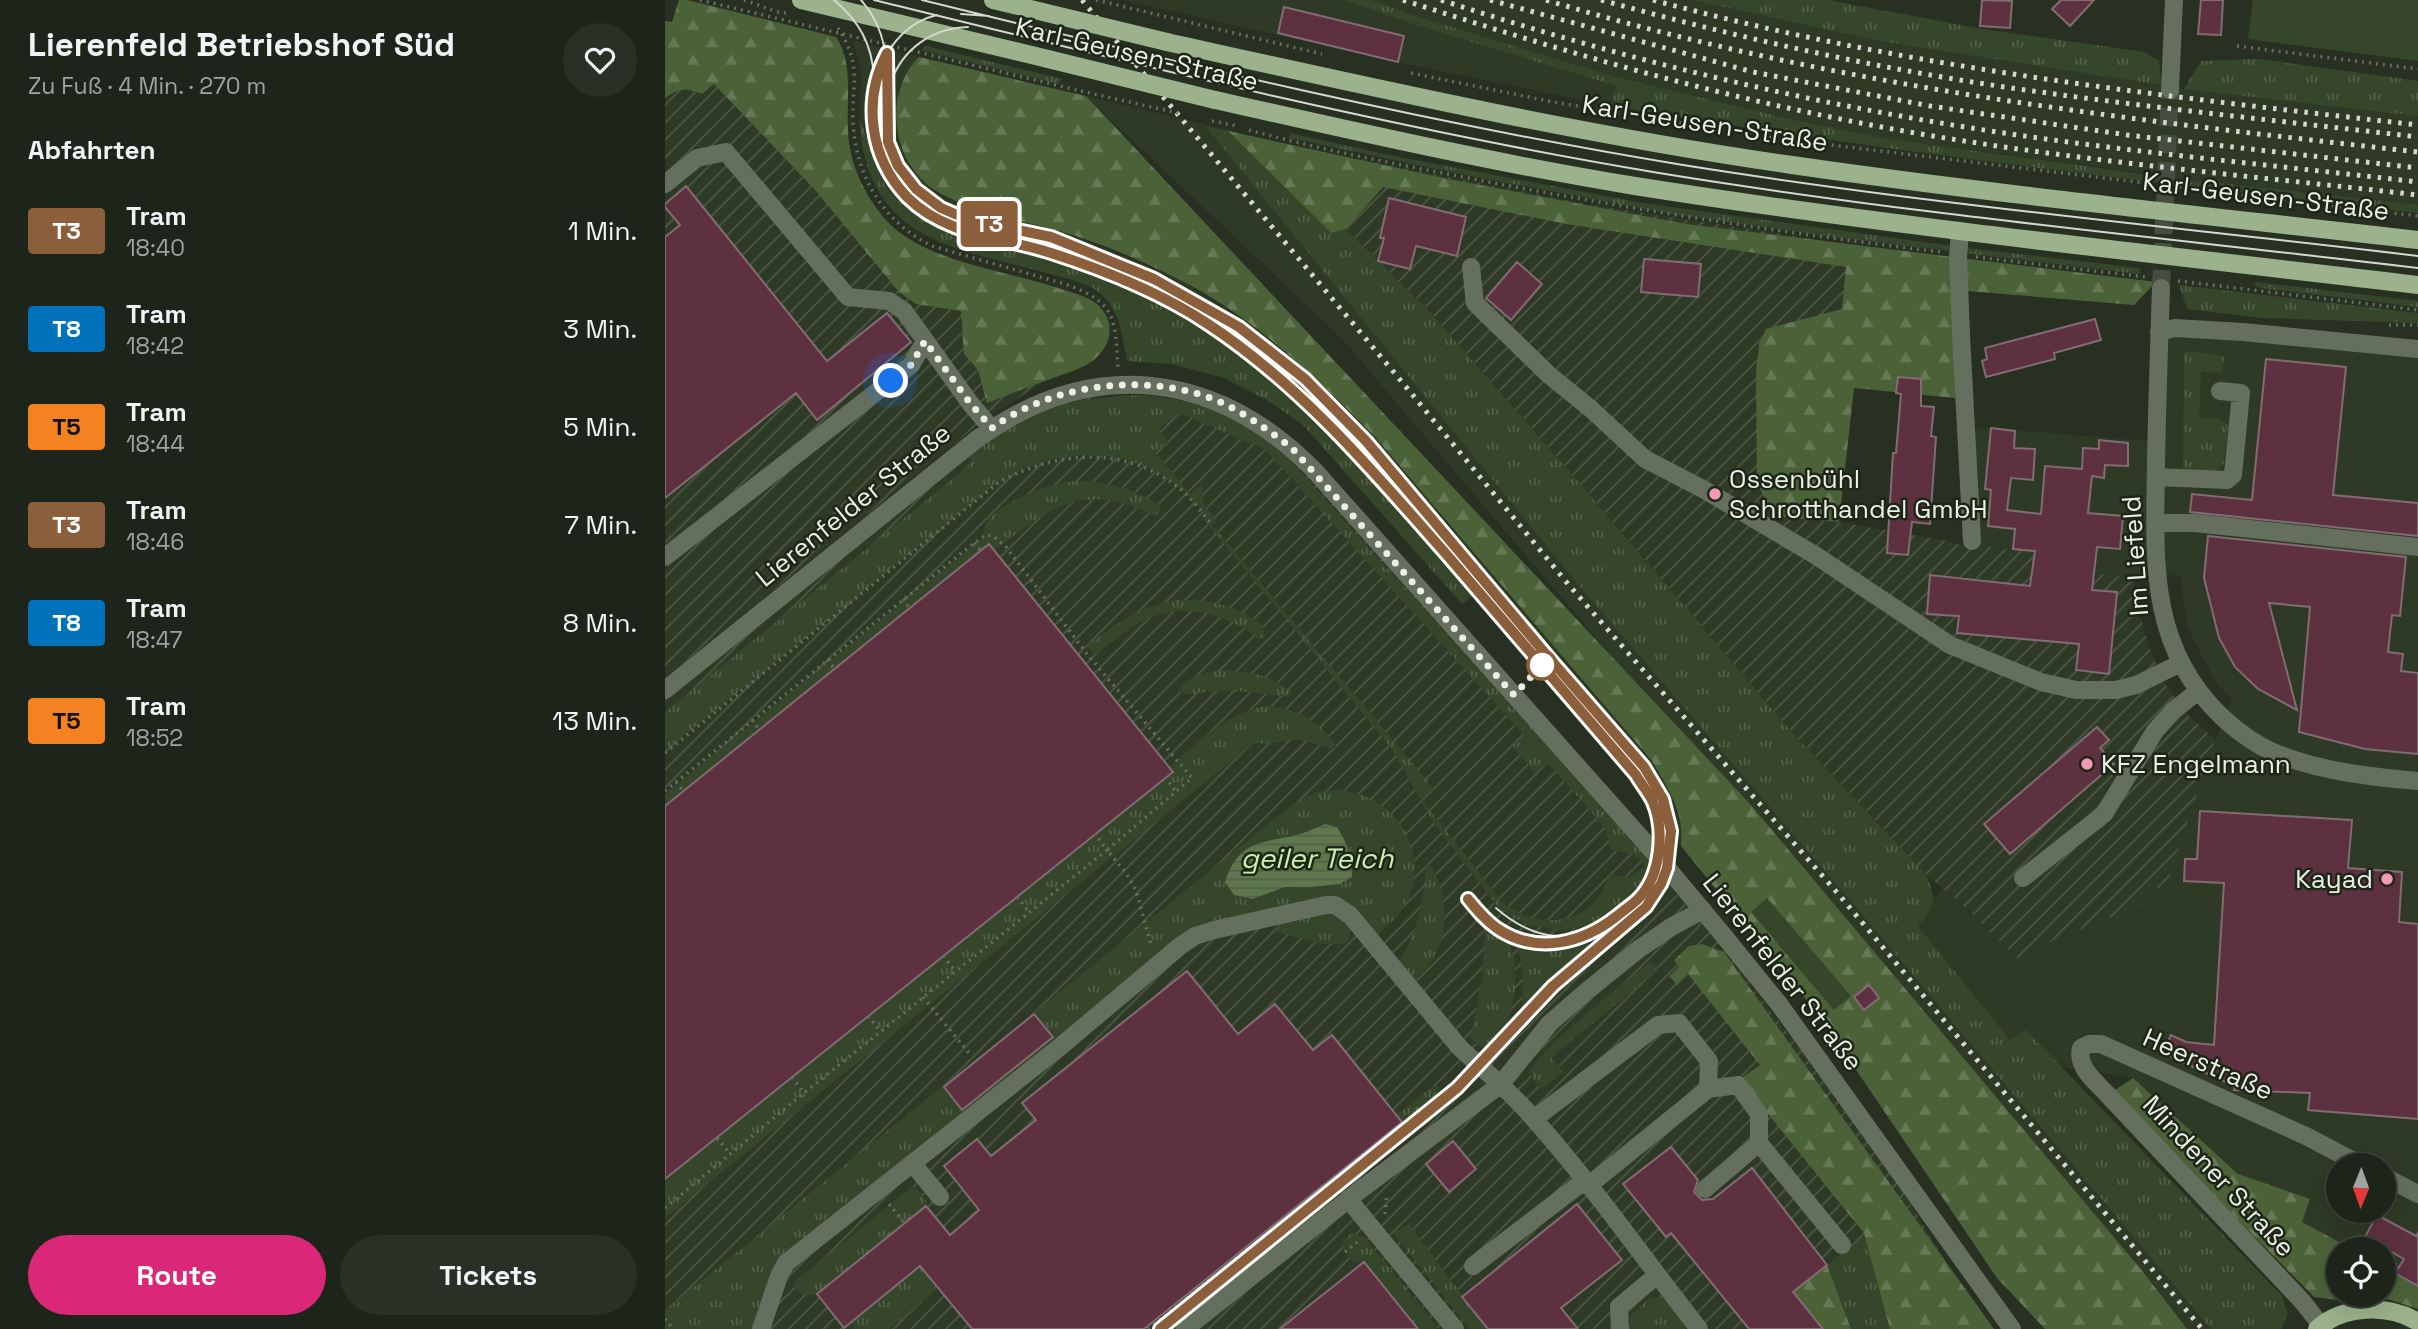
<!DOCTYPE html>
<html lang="de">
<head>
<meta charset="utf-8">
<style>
  :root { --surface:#1d2419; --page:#2a3026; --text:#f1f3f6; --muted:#a0a4a2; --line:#3b4138; --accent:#db2777 }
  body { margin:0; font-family:"Space Grotesk",sans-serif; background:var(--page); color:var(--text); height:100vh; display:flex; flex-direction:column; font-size:26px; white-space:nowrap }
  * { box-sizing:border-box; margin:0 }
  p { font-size:23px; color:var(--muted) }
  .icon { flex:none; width:38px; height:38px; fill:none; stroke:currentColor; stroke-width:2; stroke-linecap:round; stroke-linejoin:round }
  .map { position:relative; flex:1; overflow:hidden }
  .side { display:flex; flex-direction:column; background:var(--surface); width:665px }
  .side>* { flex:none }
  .badge { padding:0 14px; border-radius:5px; font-size:24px; line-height:46px }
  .needle { width:46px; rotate:181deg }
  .tools { position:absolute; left:1661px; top:1153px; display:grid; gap:14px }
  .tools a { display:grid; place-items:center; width:70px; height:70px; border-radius:50%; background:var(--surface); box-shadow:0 7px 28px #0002,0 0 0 2px var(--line); font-size:35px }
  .you { position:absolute; width:35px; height:35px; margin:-18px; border:5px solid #fff; border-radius:50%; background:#1a73e8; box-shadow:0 0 0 10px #1a73e833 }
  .map>.badge { position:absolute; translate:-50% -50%; box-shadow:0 0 0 4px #fff }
  h2 { padding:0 28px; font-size:26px; line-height:63px }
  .round { display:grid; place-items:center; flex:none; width:74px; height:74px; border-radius:37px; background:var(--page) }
  .summary { display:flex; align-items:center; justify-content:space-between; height:119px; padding:0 28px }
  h1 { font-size:33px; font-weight:700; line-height:52px }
  .button { display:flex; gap:14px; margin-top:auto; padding:14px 28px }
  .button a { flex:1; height:80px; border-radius:42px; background:var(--accent); color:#fff; font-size:28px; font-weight:700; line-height:80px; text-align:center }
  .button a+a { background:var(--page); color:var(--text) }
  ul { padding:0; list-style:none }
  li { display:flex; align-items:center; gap:21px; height:98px; padding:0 28px }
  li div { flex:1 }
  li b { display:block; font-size:26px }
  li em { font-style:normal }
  li .badge { min-width:77px; font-weight:700; text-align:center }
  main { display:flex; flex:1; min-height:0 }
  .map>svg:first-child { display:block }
</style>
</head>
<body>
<main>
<section class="side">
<div class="summary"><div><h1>Lierenfeld Betriebshof Süd</h1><p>Zu Fuß · 4 Min. · 270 m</p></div><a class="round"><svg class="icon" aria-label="heart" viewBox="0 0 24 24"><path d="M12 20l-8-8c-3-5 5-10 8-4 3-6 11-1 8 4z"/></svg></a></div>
<h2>Abfahrten</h2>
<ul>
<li><span class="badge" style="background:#8b5e3c;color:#fff">T3</span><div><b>Tram</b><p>18:40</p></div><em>1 Min.</em></li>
<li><span class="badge" style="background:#0072bc;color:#fff">T8</span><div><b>Tram</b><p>18:42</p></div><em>3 Min.</em></li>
<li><span class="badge" style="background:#f58220;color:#111">T5</span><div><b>Tram</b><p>18:44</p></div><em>5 Min.</em></li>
<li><span class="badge" style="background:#8b5e3c;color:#fff">T3</span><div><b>Tram</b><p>18:46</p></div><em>7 Min.</em></li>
<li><span class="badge" style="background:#0072bc;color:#fff">T8</span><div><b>Tram</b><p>18:47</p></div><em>8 Min.</em></li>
<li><span class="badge" style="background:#f58220;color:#111">T5</span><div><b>Tram</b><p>18:52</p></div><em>13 Min.</em></li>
</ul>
<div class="button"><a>Route</a><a>Tickets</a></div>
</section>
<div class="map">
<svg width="1753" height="1329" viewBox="0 0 1753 1329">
  <defs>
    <pattern id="industrial-furrows" width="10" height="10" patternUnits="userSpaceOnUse" patternTransform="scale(1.75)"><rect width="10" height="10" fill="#2e3a25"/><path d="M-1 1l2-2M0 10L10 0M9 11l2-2" fill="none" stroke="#4c5745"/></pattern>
    <pattern id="grass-tufts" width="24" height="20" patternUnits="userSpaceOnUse" patternTransform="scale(1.75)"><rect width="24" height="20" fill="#36462a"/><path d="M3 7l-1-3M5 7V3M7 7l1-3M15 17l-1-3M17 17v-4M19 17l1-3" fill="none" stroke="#536149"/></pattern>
    <pattern id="forest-firs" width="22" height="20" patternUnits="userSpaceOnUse" patternTransform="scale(1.75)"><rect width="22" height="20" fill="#4b6239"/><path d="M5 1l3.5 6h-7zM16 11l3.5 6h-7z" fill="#657956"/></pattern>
    <pattern id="water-rules" width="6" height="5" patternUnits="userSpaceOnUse" patternTransform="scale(1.75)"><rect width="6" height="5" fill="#5f774d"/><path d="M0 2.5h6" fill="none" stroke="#526049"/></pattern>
  </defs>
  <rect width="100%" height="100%" fill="#273021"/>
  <!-- built -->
  <path fill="#2e3a25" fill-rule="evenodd" d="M458 0H679L748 24 951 86 946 106 736 63Z
    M706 0H1163L1317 29 1479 52 1494 61 1497 85 1519 89 1536 61 1594 59 1753 81V210L1218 138 1129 120 951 77 744 14Z
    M188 40 254 57 242 73 234 92 233 133 256 180 272 193 292 203 411 236 513 278 582 322 617 349 672 399 710 437 987 761 1008 795 1018 833 1016 846 993 826 982 811 965 778 926 730 686 453 654 419 625 395 464 290 434 277 382 259 294 237 248 213 236 204 222 189 213 173 204 147 202 132 194 119 196 72Z
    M421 96 577 133 1335 1048 1562 1329H1493L1245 1008 678 340Z
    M1496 336 1753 350V1288L1719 1269 1718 1250 1683 1249 1635 1223 1607 1187 1573 1174 1468 1078 1396 1067 1373 1085 1243 925 1278 888 1353 958 1379 944 1548 748 1566 699 1553 685 1536 655 1522 625 1515 575 1469 577 1367 568 1369 551 1312 546 1303 439 1313 427 1481 441 1494 427ZM1673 1166H1718V1211H1673Z"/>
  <!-- industrial -->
  <path fill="url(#industrial-furrows)" d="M0 62 152 133 176 188 382 380 319 420 0 678Z
    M695 159 922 204 1168 242 1183 266 1187 387 1174 522 1288 542 1289 544 1370 551 1367 568 1469 577 1472 604 1484 646 1498 681 1520 712 1550 740 1499 892 1487 884 1474 906 1379 944 1353 959 1306 913 1261 874 1131 737 899 465 764 311 681 229Z
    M486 395 550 408 647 473 1057 947 1211 1149 1323 1329H0V695L299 453 413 398Z"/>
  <!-- grass -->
  <path fill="url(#grass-tufts)" fill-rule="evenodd" d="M679 0H706L744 14 951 77 1129 120 1218 138 1500 177 1753 205V213C1483 182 1214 151 946 106L951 86 748 24Z
    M1028 0H1163L1317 29 1479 52 1494 61 1496 85 1215 41Z
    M261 46 397 79 394 84 256 50Z
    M1594 59 1753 81V116L1519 89 1536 61Z
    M194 119C208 142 207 171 225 192 265 238 328 242 383 260 437 276 491 297 538 327 647 398 725 498 809 595L797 604 638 425 602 400 559 378 507 364 462 361C458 339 455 313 439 297 427 283 402 279 385 274 288 247 202 242 194 119Z
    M541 127 563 131 666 233 681 229 764 311 899 465 1131 737 1261 874C1271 900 1272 905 1253 926L1345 1040 1361 1030 1617 1296 1623 1315 1616 1329H1546L1179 893 911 582Z
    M625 133 724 155 978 203 1287 246V251L1183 239 1002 213 790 173 624 138Z
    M1301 248 1475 268 1474 274 1299 253Z
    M1590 282 1753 301V307L1596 288 1589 286Z
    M1514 285 1753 313V323L1596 318 1522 309Z
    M1519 351 1560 356 1556 373 1536 372 1534 418 1554 419 1563 425 1559 463 1550 472 1518 471Z
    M460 395C526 395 575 415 624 459L987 863 980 882 971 894 950 914 932 923 913 928 893 930 861 924 849 918 832 906 768 822 726 748 538 518 540 514C528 500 516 487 500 477 449 444 384 451 334 482L0 751V712L307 463 302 454 360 418 401 403ZM514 413 597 448 608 458 859 735 847 746 870 773 883 763 935 822 941 830 946 850 969 854 980 866 964 877 945 874C929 924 878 933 838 903L756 799 769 789 547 525 551 520 538 503V484L525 494 490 452 503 442 493 429Z
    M409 481C441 482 469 487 495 506L494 514 487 515C420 480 382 508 330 551L324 545 0 805V794L316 539C318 533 320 523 324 519 344 498 382 485 409 481Z
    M512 600C543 599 573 605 598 626L599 636 595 639C560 613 514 599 474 623 458 632 444 645 430 655L422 646C451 624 475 606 512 600Z
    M552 670C579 671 606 673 627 693L623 697C597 694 572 689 545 691 535 692 522 698 513 691 519 677 538 674 552 670Z
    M600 706C627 706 661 723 672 749 660 749 649 742 637 740 622 738 604 747 590 742L0 1218V1179L507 772 504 767C533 742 562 713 600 706Z
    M673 790C749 795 781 893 711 933L692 911 674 898 495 954 116 1263 97 1299 87 1329H0V1310L623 808 651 792Z
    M761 865 768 868C787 910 784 948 749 981L733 964C753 931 759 903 761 865Z
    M668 911 688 923 682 943C659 948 632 937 609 931L619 924 643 919V912Z
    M820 928C831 931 842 937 846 948 856 972 849 1039 820 1047L811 1045 806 1036 817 979Z
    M926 943 928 946 860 1011 857 1008 858 983 854 949 858 946 887 949Z
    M984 963 993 969 886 1058 898 1072 877 1089C872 1084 864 1078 866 1071 869 1052 965 979 984 963Z
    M769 1085 774 1088C767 1106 753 1113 737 1122L731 1115Z
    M247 1187H251L261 1201V1206L152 1294C139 1297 133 1295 128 1283Z
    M744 1224 823 1329H805L728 1233Z
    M687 1233 699 1237 774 1329H753L698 1261 689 1263 678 1249 677 1240Z
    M1200 1236 1225 1329H1186L1162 1265Z
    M255 1266 268 1282 269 1292 224 1329H190L185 1323Z
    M986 1297 999 1298 1020 1324V1329H966L964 1326 966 1315Z"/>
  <!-- forest -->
  <path fill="url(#forest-firs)" d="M14 0H22L171 37C189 63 181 100 183 130 184 163 200 197 222 221 258 261 342 271 393 288 405 292 422 296 432 304 455 325 444 352 421 365 412 370 401 373 391 377 368 385 345 394 322 403L313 370 299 354 296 311 251 304 234 292 151 191 49 84 37 94C21 87 14 88 0 98V21L7 22Z
    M254 57 421 96 1085 804 1479 1273 1522 1329H1380L1332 1278 1156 1018 1016 846C1020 813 1003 788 987 761L710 437C651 377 588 316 511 278 479 262 443 246 408 235 365 221 284 210 255 178 225 146 222 89 254 57Z
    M563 131 783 179 1021 224 1491 282 1469 305 1290 290V398L1189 388 1174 522 1118 517 1105 508 1092 483 1091 374 1094 344 1101 329 1177 309 1181 267 901 224 718 187 681 229 666 233Z
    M1037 944 1059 952 1329 1329H1225L1199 1233 1075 1079 1095 1065 1023 974 1012 985 1004 976 1014 967 1009 960 1024 946Z
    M1468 1078 1573 1174 1645 1199 1637 1222 1687 1249 1673 1250V1295H1708L1673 1300 1649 1297 1517 1163 1450 1090Z
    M1162 1265 1186 1329H1158L1128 1292Z
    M1719 1267 1753 1287V1309L1710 1295H1718Z"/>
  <!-- garden -->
  <path fill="#36462a" d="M1588 0H1753V61L1583 39Z
    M1102 898 1186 996 1169 1010 1086 912Z"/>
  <!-- water -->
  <path fill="url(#water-rules)" d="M660 824 672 827C682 842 687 858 687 877L674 884 646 887H620L587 899 569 895 560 882C572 846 589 843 623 837 636 835 648 829 660 824Z"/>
  <!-- building -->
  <path fill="#5e3141" stroke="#816c72" stroke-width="2" d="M1317 0 1347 1 1345 28 1315 26Z
    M1396 0H1429L1405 26 1387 9Z
    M1536 0H1558L1556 35 1533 34Z
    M619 7 739 36 733 62 613 33Z
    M21 186 162 361 222 313 246 342 152 420 131 393 0 498V237L15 225 0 207V204Z
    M724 198 801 217 792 256 751 246 745 269 713 261 719 238H715Z
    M979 259 1036 264 1033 297 976 292Z
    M852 262 877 284 846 320 821 298Z
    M1430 319 1436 340 1389 353 1390 359 1321 377 1317 361 1322 359 1320 348Z
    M1601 359 1681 367 1668 495 1753 503V536L1525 512 1527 494 1587 500Z
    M1233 377 1256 379V406L1269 407 1266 436 1271 437 1265 524 1247 522 1243 555 1222 553 1228 453H1231L1236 394 1231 393Z
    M1326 428 1350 431 1349 448 1370 449 1368 480 1346 478 1342 510 1376 514 1380 466 1417 469 1418 448 1434 449V440L1463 443V466L1440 465 1439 478 1427 476 1423 513 1458 516 1455 549 1432 547 1427 590 1452 592 1444 674 1411 670 1414 644 1292 633 1294 616 1262 614 1265 575 1365 586 1370 551 1348 549 1350 529 1323 526 1326 490 1320 489Z
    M1543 536 1741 557 1735 616 1727 615 1723 652 1738 654 1736 671 1753 673V754L1700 749 1634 732 1645 607 1604 603 1632 710 1593 689 1570 667 1554 638 1539 578Z
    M324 544 508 772 0 1179V806Z
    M1432 727 1444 740 1435 748 1449 764 1345 854 1319 824Z
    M1535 811 1687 820 1683 868 1737 872 1734 922 1753 924V1119L1643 1110 1645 1093 1569 1090V1086L1498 1053 1506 1035 1521 1042 1549 1045 1559 883 1519 881 1520 859H1532Z
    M522 971 573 1034 610 1004 648 1050 667 1035 737 1122 479 1329H307L255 1266 179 1328 152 1294 261 1206 285 1235 314 1210 279 1166 312 1139 326 1156 371 1120 357 1103Z
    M1204 985 1214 998 1199 1010 1189 997Z
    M369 1014 388 1037 297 1110 279 1087Z
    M788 1141 811 1169 784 1192 761 1164Z
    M1006 1147 1033 1180 1029 1192 1037 1200 1048 1199 1087 1168 1162 1265 1128 1292 1158 1329H1084L1006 1233 1001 1237 958 1184Z
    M912 1204 957 1260 896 1308 913 1329H823L797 1297Z
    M1712 1215 1751 1236 1753 1233V1286L1730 1273 1739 1259 1700 1237Z
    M699 1262 753 1329H615L641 1308Z"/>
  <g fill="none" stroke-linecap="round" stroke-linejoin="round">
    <!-- minor-tunnel -->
    <path stroke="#444d3f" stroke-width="18" stroke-dasharray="18 9" stroke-linecap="butt" d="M1496 288 1505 90"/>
    <!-- path -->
    <path stroke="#666e61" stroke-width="3.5" stroke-dasharray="2 5" stroke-linecap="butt" d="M35 0 416 91
      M79 0C94 4 108 13 123 13
      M431 0 657 54
      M173 28C197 65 187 81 188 121 190 175 218 222 267 246L400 284C452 302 450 319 453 369
      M1572 46 1753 69
      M746 73 888 102 1100 137 1753 216
      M584 130C665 152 747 167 829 183 977 211 1126 234 1276 252
      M1311 257 1481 277
      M1513 281 1753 310
      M1724 325H1753
      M309 543 316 551
      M238 599 245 609
      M162 660 170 669
      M87 720 94 729
      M0 753 334 482C395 450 462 445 518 491 529 501 537 513 546 524
      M500 777 511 792
      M11 782 18 791
      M0 791 309 543 321 535 328 536 341 547 422 654 527 778 442 850 461 873 471 890 486 945
      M352 897 364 912
      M278 956 290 971
      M258 997 304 1053
      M203 1016 216 1032
      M127 1077 139 1093
      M52 1138 65 1154
      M224 1204 240 1224
      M0 1208 139 1093 442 850 430 834
      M720 1214 722 1194
      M680 1252 695 1240
      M0 1319 8 1329
      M483 1329 754 1111 749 1104"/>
    <!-- minor -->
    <path stroke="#646f5d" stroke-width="18" d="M1505 90 1509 0
      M0 184 32 158 61 152 183 297 224 301 239 311 305 403 326 428
      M1295 231 1293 258 1296 335 1307 541
      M806 267 810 303 884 375 926 409 980 459 1038 489 1150 555 1285 645 1376 682 1411 690H1451L1471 685 1516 663
      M1496 288C1494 346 1492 405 1491 463 1490 557 1482 645 1556 716 1573 732 1595 748 1618 756 1661 772 1708 777 1753 781
      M1494 332 1510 328 1578 332 1753 349
      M1491 477 1562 480 1568 475 1576 393 1555 391
      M1491 523H1530L1753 547
      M0 557 246 365 260 341
      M0 690 312 439C427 356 550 370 649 470L993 857 1059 936 1114 1004 1347 1329
      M1358 878 1439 814 1490 731 1508 711 1533 691
      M1043 1089 1073 1085 1094 1114V1143
      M869 1119 993 1025 1014 1023 1044 1061 1043 1089 923 1186
      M248 1164 275 1197
      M1718 1176 1753 1194
      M1040 1189 1094 1143 1177 1245
      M683 1199 790 1329
      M808 1266 919 1181
      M96 1329 114 1276 121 1263 396 1046 515 946 530 936 549 930 661 905H670L685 915 795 1048C820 1071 846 1092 868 1118 927 1184 979 1259 1034 1329
      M520 1329 694 1191 836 1084 885 1023 923 990 974 949 1006 927 1038 910
      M955 1329 954 1307 992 1275
      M1659 1329 1637 1301 1442 1094C1431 1082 1411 1067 1416 1048L1424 1044H1436L1641 1136 1698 1166"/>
    <!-- major -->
    <path stroke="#9bb28c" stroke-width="18" d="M136 0 383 59
      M502 42C710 88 917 135 1127 165 1335 195 1544 216 1753 240
      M550 100C689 131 829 163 970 186 1230 227 1492 254 1753 285
      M1652 1329C1678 1305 1723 1304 1753 1322"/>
    <!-- tram -->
    <path stroke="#d3d9cf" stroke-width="2" d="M169 0C194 21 207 44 209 77
      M196 0C252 64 189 133 252 190 291 226 342 223 389 238 445 256 500 281 550 312 671 385 756 505 845 612 870 642 896 672 922 701 956 740 998 777 1006 831 1009 857 999 884 983 904 958 936 915 958 887 987 855 1020 826 1056 793 1088 760 1119 722 1146 686 1175 622 1226 558 1278 495 1329
      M209 0C469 64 729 129 994 173 1246 214 1500 238 1753 268
      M257 0C509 62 762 123 1018 165 1262 204 1508 227 1753 256
      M296 14 324 16
      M272 15C217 28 199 95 211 144 215 164 229 183 243 198 281 236 336 237 384 252 424 265 465 280 502 300 602 355 677 435 750 520 789 564 827 608 865 651
      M226 82C238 48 268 28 303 27
      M802 899C817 915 830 931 851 938 892 952 923 939 955 914 968 903 979 894 986 878 997 856 996 829 988 806 979 775 926 723 904 697
      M831 908C848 923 867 934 891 936"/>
    <!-- rail -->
    <path stroke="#d3d9cf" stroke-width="5" stroke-dasharray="3.5 7" stroke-linecap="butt" d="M417 0 737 382 903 584 1175 896 1537 1329
      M738 0C874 44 1012 85 1151 114 1349 156 1552 172 1753 195
      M776 0C935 52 1099 93 1264 121 1426 149 1590 163 1753 182
      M825 0 1088 72 1265 106 1462 135 1753 168
      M881 0C1168 87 1457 119 1753 152
      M936 0C1078 39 1222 71 1368 91 1496 109 1625 122 1753 137
      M988 0C1238 68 1497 96 1753 125"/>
    <!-- path-bridge -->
    <path stroke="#666e61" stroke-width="3.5" stroke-dasharray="2 5" stroke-linecap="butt" d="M416 91 513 113
      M547 121 572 126"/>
    <!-- major-bridge -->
    <path stroke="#9bb28c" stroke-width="18" d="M328 0 502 42
      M383 59 550 100"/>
  </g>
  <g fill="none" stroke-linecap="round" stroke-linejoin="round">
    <!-- line casing -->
    <g stroke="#fff" stroke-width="16">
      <path id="line" d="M495 1329 792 1088 888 986 981 907 996 884 1002 868 1006 831 998 799 979 767 885 659 701 441 640 379 574 327 489 279 386 237 324 224 290 214 276 208 251 189 233 166 223 142 222 53C197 101 205 158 242 197 281 236 337 237 386 253 439 270 495 292 543 324 637 386 708 471 782 555 845 628 908 701 971 775 976 784 984 793 988 802 1000 831 996 876 973 899 967 905 959 910 952 916 918 943 872 955 833 929 821 921 812 910 803 899"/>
    </g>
    <!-- line -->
    <use href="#line" stroke="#8b5e3c" stroke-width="10"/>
    <!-- walk -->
    <path stroke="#eaf0e6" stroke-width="7" stroke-dasharray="0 12.6" d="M226 381 246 365 260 341 305 403 327 428C386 385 474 373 543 397 573 408 600 428 626 447L849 695 877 665"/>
  </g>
  <!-- markers -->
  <g fill="#f09ab7" stroke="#1d2617" stroke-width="2.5">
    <circle cx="1050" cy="494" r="7"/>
    <circle cx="1422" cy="764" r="7"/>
    <circle cx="1722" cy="879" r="7"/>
  </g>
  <circle fill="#fff" stroke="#8b5e3c" stroke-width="3.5" cx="877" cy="665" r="14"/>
  <g text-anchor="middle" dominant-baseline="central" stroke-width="5" stroke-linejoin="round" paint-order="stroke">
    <!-- street labels -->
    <g font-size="26" fill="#eaf0e6" stroke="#1d2617">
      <text transform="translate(472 54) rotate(13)">Karl-Geusen-Straße</text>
      <text transform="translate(1040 123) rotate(9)">Karl-Geusen-Straße</text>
      <text transform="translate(1601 196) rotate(7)">Karl-Geusen-Straße</text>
      <text transform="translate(188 505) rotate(-39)">Lierenfelder Straße</text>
      <text transform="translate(1470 556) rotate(-94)">Im Liefeld</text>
      <text transform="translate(1118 972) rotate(52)">Lierenfelder Straße</text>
      <text transform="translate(1543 1064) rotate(24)">Heerstraße</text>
      <text transform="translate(1554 1176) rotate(47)">Mindener Straße</text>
    </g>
    <!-- poi labels -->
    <g font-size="26" fill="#eaf0e6" stroke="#1d2617" text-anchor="start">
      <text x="1064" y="479">Ossenbühl<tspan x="1064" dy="30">Schrotthandel GmbH</tspan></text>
      <text x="1436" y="764">KFZ Engelmann</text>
      <text x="1708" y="879" text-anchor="end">Kayad</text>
    </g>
    <!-- water labels -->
    <g font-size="28" font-style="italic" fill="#c8f0ac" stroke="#1d2617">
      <text x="652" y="858">geiler Teich</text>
    </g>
  </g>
</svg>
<div class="tools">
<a><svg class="needle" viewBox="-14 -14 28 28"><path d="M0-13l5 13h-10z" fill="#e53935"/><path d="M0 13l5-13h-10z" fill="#a0a4a2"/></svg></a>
<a><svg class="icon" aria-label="locate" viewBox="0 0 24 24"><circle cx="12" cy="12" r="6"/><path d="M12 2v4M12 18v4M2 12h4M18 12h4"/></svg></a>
</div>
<div class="you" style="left:226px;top:381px"></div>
<b class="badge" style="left:324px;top:224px;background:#8b5e3c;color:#fff">T3</b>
</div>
</main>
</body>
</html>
